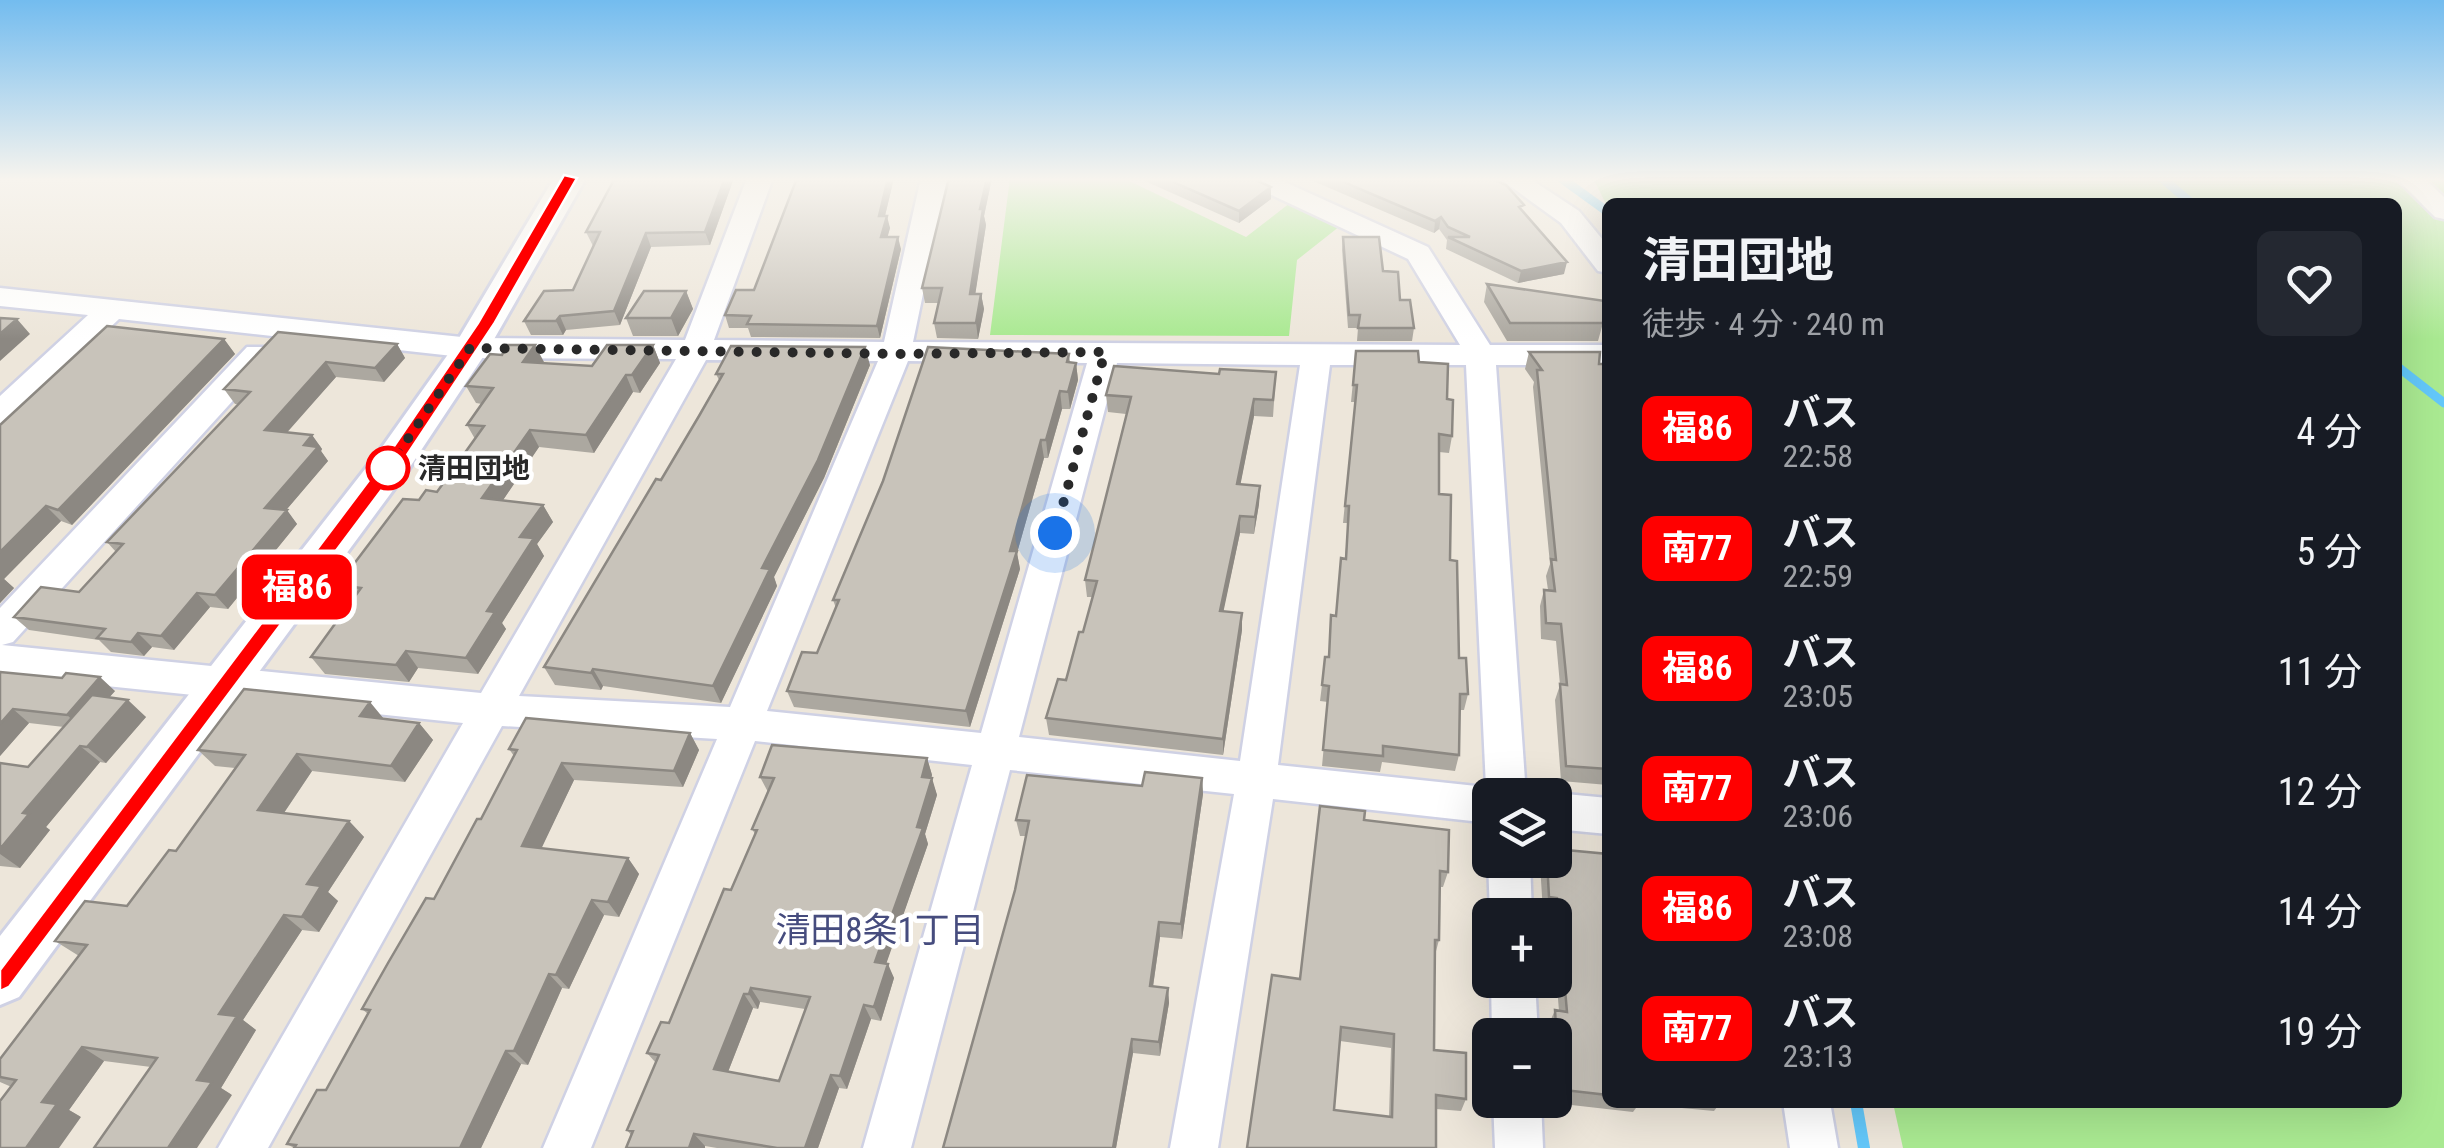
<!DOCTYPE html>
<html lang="ja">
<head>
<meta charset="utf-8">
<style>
  :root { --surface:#171b24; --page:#242831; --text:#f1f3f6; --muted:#9ea1a6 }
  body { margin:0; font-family:"Roboto Condensed","Noto Sans JP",sans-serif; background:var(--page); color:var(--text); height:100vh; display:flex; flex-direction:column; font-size:38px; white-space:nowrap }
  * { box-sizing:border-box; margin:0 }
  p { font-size:32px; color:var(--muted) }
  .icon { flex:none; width:55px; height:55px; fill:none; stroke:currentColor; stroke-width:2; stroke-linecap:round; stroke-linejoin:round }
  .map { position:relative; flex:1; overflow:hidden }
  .sheet { position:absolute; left:1602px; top:198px; width:800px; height:910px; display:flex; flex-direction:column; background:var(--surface); border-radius:15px; box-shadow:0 10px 40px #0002 }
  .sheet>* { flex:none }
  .badge { padding:0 20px; border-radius:15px; font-size:35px; line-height:65px }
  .tools { position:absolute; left:1472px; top:778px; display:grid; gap:20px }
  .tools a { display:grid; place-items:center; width:100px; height:100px; border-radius:15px; background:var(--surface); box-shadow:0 10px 40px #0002; font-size:50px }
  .you { position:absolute; width:50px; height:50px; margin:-25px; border:8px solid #fff; border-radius:50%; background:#1a73e8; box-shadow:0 0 0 15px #1a73e833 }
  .map>.badge { position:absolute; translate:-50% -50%; box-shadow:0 0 0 5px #fff }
  .round { display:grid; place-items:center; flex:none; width:105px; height:105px; border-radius:15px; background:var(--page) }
  .headline { display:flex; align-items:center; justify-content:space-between; height:170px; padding:0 40px }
  h1 { font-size:48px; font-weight:700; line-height:75px }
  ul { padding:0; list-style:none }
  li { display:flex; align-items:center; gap:30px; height:120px; padding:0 40px }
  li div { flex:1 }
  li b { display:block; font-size:38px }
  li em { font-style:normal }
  li .badge { min-width:110px; font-weight:700; text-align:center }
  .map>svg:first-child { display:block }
</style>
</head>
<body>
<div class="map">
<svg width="2444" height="1148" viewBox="0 0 2444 1148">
  <rect width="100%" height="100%" fill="#ede6da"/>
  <!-- green -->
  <path fill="#a9e991" d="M1010 178H1123L1246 237 1290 203 1340 226 1297 260 1289 336 990 335Z
    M1593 178H2444V1148H1903L1893 1103 2398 1102V202H1608L1607 206Z"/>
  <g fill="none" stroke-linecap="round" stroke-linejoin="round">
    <!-- stream-far1 -->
    <path stroke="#63c7f9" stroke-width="9" d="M1561 178 1608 212
      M2162 178 2190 202
      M2398 367 2444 403"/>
    <!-- stream -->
    <path stroke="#63c7f9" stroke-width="12" d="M1856 1102 1864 1148"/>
    <!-- minor casing -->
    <g stroke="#cfd1e4" stroke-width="5">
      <path id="minor" d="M747 178H773L714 340 884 342 921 178H947L913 342 1460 345 1408 259 1246 183 1242 178H1276L1428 247 1490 345H1608V365H1496L1526 795H1490V823L1273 799 1218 1148H1170L1234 794 1010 770 911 1148H863L972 765 755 741 591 1148H543L717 739 502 726 268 1148H218L463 723 0 675V608L247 347H269L273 354 269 361 13 642 2 645 481 693 676 359 471 358 119 319 11 421 0 425V396L88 315 0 306V288L471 338 685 340ZM706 360 878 361 730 707 519 696ZM908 361 1087 363 981 733 767 711ZM1117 363 1300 365 1240 761 1019 737ZM1330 365H1466L1486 787 1278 765Z
        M1499 178H1529L1579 211 1608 246V273L1598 271 1561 223Z
        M2396 178H2424L2444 197V219L2435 217Z
        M1555 793 1608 798V834L1555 829V795H1550Z
        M1490 856V860H1530L1532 915 1490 916 1488 860Z
        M1491 980H1535L1538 1035H1492Z
        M1493 1100H1541L1543 1148H1495Z
        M1783 1102H1830L1838 1148H1790Z"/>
    </g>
    <!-- tertiary casing -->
    <g stroke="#cfd1e4" stroke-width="6">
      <path id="tertiary" d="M554 178H586L489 348 408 470 19 997 0 1005V936L380 450 456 343Z"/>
    </g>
    <!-- minor -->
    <use href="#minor" fill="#fff" fill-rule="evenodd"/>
    <!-- tertiary -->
    <use href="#tertiary" fill="#fff" fill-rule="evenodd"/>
  </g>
  <!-- wall -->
  <path fill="#aca8a0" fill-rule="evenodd" d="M615 178H734L710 245 651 247 620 325 566 330 563 335H531L524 321 573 290 593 246 586 232Z
    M894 178 885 216 890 228 887 237 901 249 880 338 751 337 748 328H729L725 315 754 290Z
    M949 178H992L984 216 986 225 975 294H981L984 309 978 339 937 338 934 323 939 303H925L922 288Z
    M1138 178H1252L1271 199 1239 223Z
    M1306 178H1490L1523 211 1564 274 1518 283 1446 249 1447 240 1439 229 1434 233Z
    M1343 237 1383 271 1400 300 1414 328 1412 341H1357L1358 328H1348L1342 250Z
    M1487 284 1603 323 1598 341H1507L1484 302Z
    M686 291 693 309 678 336H633L626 318Z
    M224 339 235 354 72 525 61 521 4 579 14 588 0 603V425Z
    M397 344 405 358 384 382 336 377 286 432 312 435 322 449 321 451 328 461 286 510 297 524 228 609 210 607 174 650 152 647 144 656 111 652 99 640 29 630 14 617 79 592 116 552 107 542 238 404H235L224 389Z
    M653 345 660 363 640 393 633 392 594 453 539 447 503 500 543 505 553 522 537 544 544 556 502 623 506 629 478 674 418 668 409 682 325 674 311 657 351 602 338 585 419 500 437 492 475 439 467 425 482 404 476 403 466 386 544 362 543 363 592 366Z
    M1356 351 1419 362 1447 399 1452 436 1449 453 1439 452V494L1450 560 1459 658 1468 694 1464 710H1460L1459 755 1455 771 1382 762 1380 772 1322 766 1328 702 1320 701 1322 685 1328 657 1345 559 1348 523H1343L1355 402H1351Z
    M1529 352 1599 364H1608V785L1561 781 1555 700 1560 685 1556 641 1541 639 1540 606 1544 590H1548L1546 576 1550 564 1533 387 1534 382 1525 369Z
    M1069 354 1070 362 1076 363 1078 380 1070 409H1062L1048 458H1044L1017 553 1020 569 970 727 794 707 787 691 817 653 836 608 833 600Z
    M870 365 824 478 774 577 777 586 721 703 603 686 601 690 555 685 544 667 661 480 719 380 716 374Z
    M1276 372 1273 417 1254 416 1240 485 1260 486 1259 504 1254 534 1240 533 1223 611 1242 630 1223 755 1049 735 1046 718 1066 680 1083 632 1092 597H1087L1085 580 1126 414 1108 412 1106 395 1219 374Z
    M0 672 115 691 109 697 146 717 106 763 100 762 46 827 50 830 20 868 0 866V763L28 767 64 727 29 723 0 756Z
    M384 719 419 723 433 740 405 782 312 771 284 813 349 821 364 837 328 892 338 901 319 932 302 930 243 1020 256 1030 221 1088 232 1095 151 1067 104 1061 69 1110 81 1117 0 1082V1059L79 956 55 941 127 906 176 851 235 768 215 766 198 750Z
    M690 733 699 750 683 787 574 780 541 848 628 858 639 874 619 917 604 915 569 989 562 988 528 1065 521 1064 481 1148H294L287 1144 326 1090 368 1014 362 1009 434 899 481 819 514 756 509 749Z
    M927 758 932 775 931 778 937 795 925 834 928 844 886 963 894 978 881 1021 871 1019 847 1089 839 1088 818 1148H717L705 1146V1148H626L631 1135 627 1130 656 1063 647 1053 669 1023 731 890 755 834 752 829 768 792 760 777ZM760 1002 805 1009 779 1081 728 1072 753 1008 758 1009Z
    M1202 778 1203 794 1182 939 1160 937 1153 987 1168 988 1169 1003 1160 1056 1133 1053 1116 1148H943L1015 890 1026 836H1020L1016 820 1142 786Z
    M1364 820 1448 872 1443 887H1440L1439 940 1435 955 1434 1050 1466 1099 1461 1111 1436 1109 1247 1148 1300 979ZM1340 1041 1391 1048 1389 1117 1334 1110Z
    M1608 854V1102H1721L1714 1111 1639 1104 1633 1112 1545 1102 1542 1100H1555V1035H1549V1024L1555 1010 1559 1011 1555 962V915L1543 912 1540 864 1542 860H1555Z"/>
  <!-- shaded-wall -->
  <path fill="#8c8882" d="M725 178H734L710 245 705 232Z
    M888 178H894L882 228 879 216Z
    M987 178H992L984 216 986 225 973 309 970 294 980 209Z
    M1271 187V199L1239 223V211Z
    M887 216 890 228 884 250 881 237Z
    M1441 217 1439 229 1434 233 1435 221Z
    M646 233 651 247 620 325 614 311Z
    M898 237 901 249 880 338 877 326Z
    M1567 262 1564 274 1518 283 1521 271Z
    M686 291 693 309 678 336 671 318Z
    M981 294 984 309 978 339 976 323Z
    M560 316 566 330 563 335 556 321Z
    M17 319 30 334 0 361V334Z
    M224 339 235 354 72 525 58 510Z
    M397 344 405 358 384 382 375 368Z
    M535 345 544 362 532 379 523 362Z
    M653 345 660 363 640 393 632 375Z
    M865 347 870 365 824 478 774 577 777 586 721 703 713 686 762 568Z
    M326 362 336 377 276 445 265 430Z
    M1076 363 1078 380 1070 409 1068 392Z
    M626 375 633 392 594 453 586 435Z
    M1060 391 1062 409 1048 458 1046 440Z
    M1254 399V416L1237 502V484Z
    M530 430 539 447 493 515 482 498Z
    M312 435 322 449 321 451 328 461 276 522 265 508 304 445Z
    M1041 440 1044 458 1017 553 1020 569 970 727 966 711Z
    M1260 486 1259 504 1254 534 1255 517Z
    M543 505 553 522 537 544 544 556 502 623 506 629 478 674 466 658 520 537Z
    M46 506 61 521 4 579 14 588 0 603V552Z
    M287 510 297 524 228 609 215 595Z
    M1240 516V533L1220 628V611Z
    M197 593 210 607 174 650 161 636Z
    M1242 613V630L1223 755V739Z
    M138 633 152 647 144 656 131 642Z
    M406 651 418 668 409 682 396 665Z
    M593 669 603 686 601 690 591 673Z
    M100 677 115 691 82 729 67 715Z
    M128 700 146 717 106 763 87 747Z
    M370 702 384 719 360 716Z
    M13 709 29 723 0 756V724Z
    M419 723 433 740 405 782 391 766Z
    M690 733 699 750 683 787 674 771Z
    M80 746 100 762 46 827 50 830 20 868 0 854V849L23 813Z
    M297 754 312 771 275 826 258 810Z
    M927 758 932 775 927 793 922 777Z
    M562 763 574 780 535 862 522 846Z
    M932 778 937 795 925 834 928 844 882 976 875 962Z
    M1202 778 1203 794 1182 939 1181 924Z
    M349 821 364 837 328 892 338 901 319 932 302 917 307 884Z
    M628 858 639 874 619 917 608 902Z
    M592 900 604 915 569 989 556 975Z
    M284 915 302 930 243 1020 256 1030 221 1088 232 1095 197 1148H168L219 1014Z
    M1159 922 1160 937 1151 1000 1150 986Z
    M888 964 894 978 881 1021 874 1007Z
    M549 974 562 988 528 1065 514 1051Z
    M751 988 760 1002 758 1009 749 994Z
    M1168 988 1169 1003 1160 1056 1159 1042Z
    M744 994 753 1008 724 1082 714 1069Z
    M864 1005 871 1019 847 1089 840 1076Z
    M1132 1039 1133 1053 1116 1148H1113Z
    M82 1047 104 1061 69 1110 81 1117 59 1148H26L42 1102Z
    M506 1051 521 1064 481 1148H460Z
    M831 1075 839 1088 818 1148H805Z
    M694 1134 705 1146V1148H689Z"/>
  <!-- building -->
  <path fill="#c8c3ba" stroke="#8c8882" stroke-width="2.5" fill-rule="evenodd" d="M615 178H725L705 232 646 233 614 311 560 316 556 321H524L544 291 573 290 600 232H586Z
    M797 178H888L879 216H887L881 237H898L877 326 747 324 751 316 725 315 736 290H754Z
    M949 178H987L980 209H983L970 294H981L976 323H934L942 288H922Z
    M1164 178H1252L1271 187 1239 211Z
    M1334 178H1490L1506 185 1524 205 1519 207 1567 262 1521 271 1448 237H1470L1448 227 1441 217 1435 221Z
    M1343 237H1379L1383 271 1398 272 1400 300H1410L1414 328H1358L1360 315H1349Z
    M1487 284 1605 301 1603 323H1510Z
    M644 291H686L671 318H626Z
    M0 318 17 319 0 334Z
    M107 326 224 339 58 510 46 506 0 552V425Z
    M278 332 397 344 375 368 326 362 265 430 312 435 304 445 318 447 265 508 287 510 215 595 197 593 161 636 138 633 131 642 97 638 105 629 14 617 41 587 79 592 123 544 107 542 250 392 224 389Z
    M507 345H535L523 362 592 366 607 345H653L632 375H626L586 435 530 430 482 498 543 505 520 537 534 538 487 611 495 612 466 658 406 651 396 665 311 657 361 588 338 585 403 499 419 500 426 490 437 492 484 426 467 425 493 388 466 386 490 354 502 355Z
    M731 346 865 347 818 460 762 568 770 569 713 686 593 669 591 673 544 667 656 479 661 480 699 416 723 374H716Z
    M928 347 1069 354 1067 362 1076 363 1068 392 1060 391 1046 440H1041L1010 551H1017L966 711 787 691 802 652 817 653 839 600H833L883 481Z
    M1356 351H1418L1419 362 1448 364 1447 399 1453 400 1452 436 1439 434V494L1451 495 1450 560 1457 561 1459 658H1466L1468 694H1460L1459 755 1383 746V756L1323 750 1329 686 1322 685 1325 657H1329L1331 615 1336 616 1341 558 1346 559 1349 506H1345L1357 385H1353Z
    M1529 352H1600L1599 364H1608V769L1566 766 1560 684 1567 685 1561 624 1546 623 1544 590 1555 591 1551 559 1556 560 1537 370H1542Z
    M1114 366 1219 374 1220 369 1276 372 1273 400 1254 399 1237 484 1260 486 1255 517 1240 516 1220 611 1242 613 1223 739 1046 718 1058 679 1066 680 1079 632H1083L1097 581 1085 580 1131 397 1106 395Z
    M0 672 62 678 66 673 100 677 67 715 13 709 0 724Z
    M244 689 370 702 360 716 419 723 391 766 297 754 258 810 349 821 307 884 321 886 302 917 284 915 219 1014 237 1016 197 1080 212 1082 168 1148H94L157 1058 82 1047 42 1102 57 1104 26 1148H0V1101L16 1080 0 1077V1059L87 945 55 941 85 901 127 906 169 850 176 851 245 755 198 750Z
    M92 695 128 700 87 747 80 746 23 813 29 814 0 849V763L28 767Z
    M526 718 690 733 674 771 562 763 522 846 628 858 608 902 592 900 556 975 549 974 514 1051H506L460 1148H294L296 1145 287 1144 317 1090H326L370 1010 362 1009 388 963 426 898 434 899 477 819H481L517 750 509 749Z
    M772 745 927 758 922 777 932 778 917 827 923 828 875 962 888 964 874 1007 864 1005 840 1076 831 1075 805 1148H777L694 1134 689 1148H626L633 1131 627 1130 659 1055 647 1053 661 1022 669 1023 724 889 731 890 757 830 752 829 774 778 760 777ZM751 988 810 997 779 1081 714 1069 744 994H749Z
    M1145 772 1202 778 1181 924 1159 922 1150 986 1168 988 1159 1042 1132 1039 1113 1148H943L1015 890 1029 821 1016 820 1027 775 1142 786Z
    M1320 806 1365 811 1364 820 1449 830 1448 872 1440 871 1439 940H1435L1434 1050 1466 1053V1099L1436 1095V1148H1247L1272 975 1300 979ZM1341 1027 1394 1034 1392 1117 1334 1110Z
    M1555 849 1608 854V1095L1555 1089V1044H1557L1555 1010 1567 1012 1557 898 1549 897 1547 860H1555Z"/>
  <!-- sky -->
  <linearGradient id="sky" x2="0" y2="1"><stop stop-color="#73bcef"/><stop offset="0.53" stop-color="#f7f4ee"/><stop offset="1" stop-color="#f7f4ee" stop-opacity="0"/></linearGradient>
  <rect width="2444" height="339" fill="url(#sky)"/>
  <!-- line -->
  <path fill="#f00" stroke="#fff" stroke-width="2.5" d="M564 175 577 178 494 324 401 464 9 987 0 991V970L388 455 478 323Z"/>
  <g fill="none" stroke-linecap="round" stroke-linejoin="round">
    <!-- walk -->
    <path stroke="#292929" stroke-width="10" stroke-dasharray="0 18" d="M388 468 470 348 896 354 1105 352 1055 533"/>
  </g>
  <!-- markers -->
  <circle fill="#fff" stroke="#f00" stroke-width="5" cx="388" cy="468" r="20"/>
  <g text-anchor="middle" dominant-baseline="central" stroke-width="9" stroke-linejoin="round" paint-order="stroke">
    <!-- stop labels -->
    <g font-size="28" font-weight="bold" fill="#292929" stroke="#fff" text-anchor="start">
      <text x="418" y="468">清田団地</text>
    </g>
    <!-- near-neighbourhood labels -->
    <g font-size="35" fill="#464c7e" stroke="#fff">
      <text x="880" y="930">清田8条1丁目</text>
    </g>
  </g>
</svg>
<div class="tools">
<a><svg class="icon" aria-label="layers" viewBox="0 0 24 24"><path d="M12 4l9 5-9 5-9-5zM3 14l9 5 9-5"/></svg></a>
<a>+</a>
<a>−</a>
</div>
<div class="you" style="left:1055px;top:533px"></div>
<b class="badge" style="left:297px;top:587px;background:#f00;color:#fff">福86</b>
<section class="sheet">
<div class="headline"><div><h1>清田団地</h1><p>徒歩 · 4 分 · 240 m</p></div><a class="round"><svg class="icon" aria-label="heart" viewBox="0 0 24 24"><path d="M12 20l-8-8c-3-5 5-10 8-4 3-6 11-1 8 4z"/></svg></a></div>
<ul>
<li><span class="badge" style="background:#f00;color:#fff">福86</span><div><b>バス</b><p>22:58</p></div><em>4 分</em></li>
<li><span class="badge" style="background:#f00;color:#fff">南77</span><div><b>バス</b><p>22:59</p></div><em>5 分</em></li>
<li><span class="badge" style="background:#f00;color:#fff">福86</span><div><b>バス</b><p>23:05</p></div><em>11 分</em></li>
<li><span class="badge" style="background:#f00;color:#fff">南77</span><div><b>バス</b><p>23:06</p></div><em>12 分</em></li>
<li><span class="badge" style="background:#f00;color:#fff">福86</span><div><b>バス</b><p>23:08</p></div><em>14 分</em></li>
<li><span class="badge" style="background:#f00;color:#fff">南77</span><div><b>バス</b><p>23:13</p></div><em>19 分</em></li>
</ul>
</section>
</div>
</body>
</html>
